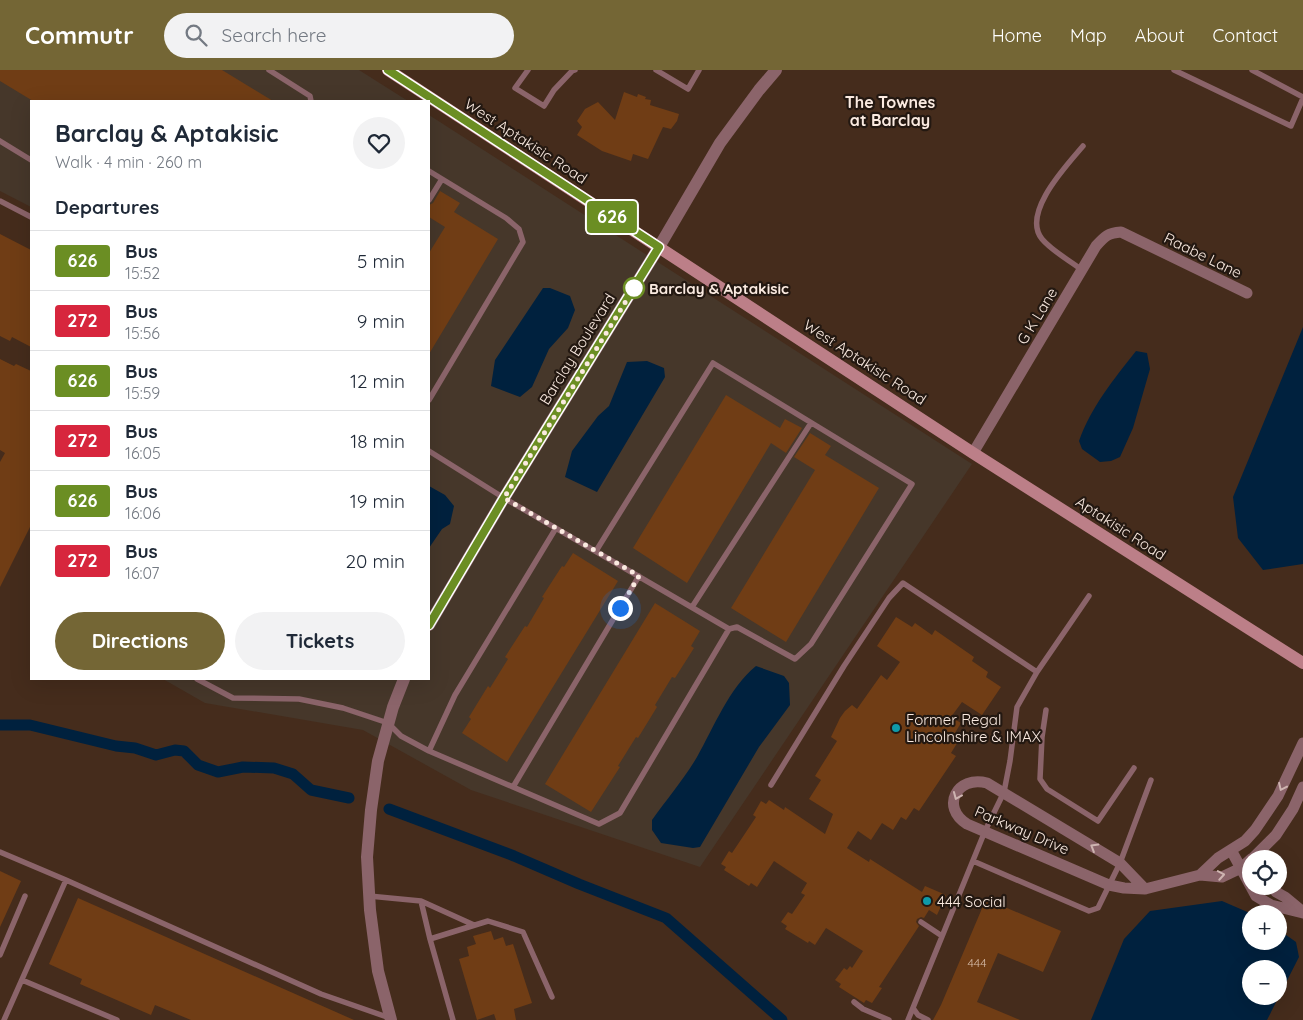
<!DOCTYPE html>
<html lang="en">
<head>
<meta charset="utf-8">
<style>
  :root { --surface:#fff; --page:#f2f2f3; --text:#1f2937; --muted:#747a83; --line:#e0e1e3; --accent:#746635 }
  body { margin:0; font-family:Quicksand,sans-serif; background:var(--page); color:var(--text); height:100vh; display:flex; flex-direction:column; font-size:19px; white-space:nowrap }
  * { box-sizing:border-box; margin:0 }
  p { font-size:16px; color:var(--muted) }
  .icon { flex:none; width:28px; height:28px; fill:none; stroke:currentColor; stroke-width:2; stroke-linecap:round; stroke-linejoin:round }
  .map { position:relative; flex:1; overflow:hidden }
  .sheet { position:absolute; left:30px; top:30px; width:400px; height:580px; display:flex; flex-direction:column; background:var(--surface); border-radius:0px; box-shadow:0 5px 20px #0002 }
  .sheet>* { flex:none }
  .badge { padding:0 10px; border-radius:4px; font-size:18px; line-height:32px }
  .controls { position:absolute; left:1242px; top:780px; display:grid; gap:10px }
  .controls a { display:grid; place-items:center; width:45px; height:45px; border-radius:50%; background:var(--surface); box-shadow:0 5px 20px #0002; font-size:25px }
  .you { position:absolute; width:25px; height:25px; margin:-12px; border:4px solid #fff; border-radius:50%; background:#1a73e8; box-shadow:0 0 0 8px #1a73e833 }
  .map>.badge { position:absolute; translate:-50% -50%; box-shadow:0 0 0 2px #fff }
  h2 { padding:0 25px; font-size:19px; line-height:45px }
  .round { display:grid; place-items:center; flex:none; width:52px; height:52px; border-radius:26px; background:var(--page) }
  .overview { display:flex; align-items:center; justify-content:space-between; height:85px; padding:0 25px }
  h1 { font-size:24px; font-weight:700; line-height:38px }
  .action { display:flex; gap:10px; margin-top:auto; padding:10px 25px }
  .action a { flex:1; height:58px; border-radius:30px; background:var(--accent); color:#fff; font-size:20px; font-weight:700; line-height:58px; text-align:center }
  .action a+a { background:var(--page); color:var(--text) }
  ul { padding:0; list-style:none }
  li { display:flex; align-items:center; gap:15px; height:60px; padding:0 25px; border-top:1px solid var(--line) }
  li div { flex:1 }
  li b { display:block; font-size:19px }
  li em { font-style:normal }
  li .badge { min-width:55px; font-weight:700; text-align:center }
  header { display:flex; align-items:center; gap:30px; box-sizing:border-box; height:70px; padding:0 25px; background:var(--accent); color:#fff }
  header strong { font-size:24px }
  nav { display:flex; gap:28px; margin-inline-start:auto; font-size:18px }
  .search { width:350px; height:45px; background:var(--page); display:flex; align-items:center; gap:12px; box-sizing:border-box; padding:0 18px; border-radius:28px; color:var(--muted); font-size:19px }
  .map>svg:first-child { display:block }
</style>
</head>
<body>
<header>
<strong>Commutr</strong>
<div class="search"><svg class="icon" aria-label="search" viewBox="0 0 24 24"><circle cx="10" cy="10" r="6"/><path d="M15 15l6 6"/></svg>Search here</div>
<nav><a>Home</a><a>Map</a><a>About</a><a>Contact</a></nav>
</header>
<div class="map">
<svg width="1303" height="950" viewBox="0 0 1303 950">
  <rect width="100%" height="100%" fill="#452c1c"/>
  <!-- industrial -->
  <path fill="#46372a" d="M0 0H359L408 31H31V137L0 121Z
    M429 45 972 394 700 797 471 720 363 660 205 633 163 609H429Z"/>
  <!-- water -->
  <path fill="#00213e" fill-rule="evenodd" d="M543 218H550L570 226 575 240 568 258 549 279 532 317 520 327 491 316 495 290Z
    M1303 257V494L1263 500 1238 468 1233 427Z
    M1136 281 1147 283 1150 299 1133 358 1120 387 1111 391 1100 392 1082 379 1079 371C1091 337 1114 309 1136 281Z
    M647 291 664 298 665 307 597 422 565 407 572 381 598 346 609 336 627 292Z
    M429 416 445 425 454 436 450 454 442 459 429 478Z
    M756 596 784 606 789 613 790 635 759 677 700 777 693 778 661 773 652 760V750C667 729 684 709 697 687 714 657 729 618 756 596Z
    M1222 831 1252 844 1251 871H1279V860L1296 872 1299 887 1267 950H1091L1124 869 1150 841ZM1251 899H1279V926H1251Z"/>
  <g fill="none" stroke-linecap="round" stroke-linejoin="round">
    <!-- canal -->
    <path stroke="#00213e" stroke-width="11" d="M0 655H30L116 676 135 678 156 685 175 680 184 681 198 695 218 702 243 697 274 698 293 704 311 720 349 728
      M389 739 514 786 579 814 666 848 782 950"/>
  </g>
  <!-- building -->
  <path fill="#703d15" d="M0 0H222L273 31H33L0 11Z
    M624 22 637 27 638 24 646 27 645 29 651 30 650 35 679 44 677 51 671 59 663 57 648 89 633 84 631 91 602 81 577 65 582 57 577 51 585 39 598 32 615 50Z
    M440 121 460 133 454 142 498 169 429 284V183L445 157 429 147V135L433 133Z
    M0 164 31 180V277L12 267 10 271 0 266Z
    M0 289 14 296 16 294 31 301V455L0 517V392L5 383 0 380Z
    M726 325 780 358 785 349 802 358 786 383 771 373 687 513 633 478Z
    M810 363 831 376 825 385 879 418 786 572 731 538 815 400 794 387Z
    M573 483 618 511 507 692 462 663 471 649 469 647 488 616 490 618 508 589 505 587 525 556 527 557 544 528 542 527 562 496 564 497Z
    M655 533 700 561 691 576 694 578 675 608 672 607 655 635 657 637 638 668 636 667 618 696 620 697 591 742 545 714Z
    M896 547 912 557 915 553 932 565 935 560 974 587 972 591 988 602 986 607 1001 617 982 645 962 632 951 647 961 653 953 666 959 670 951 683 956 686 919 741 914 738 906 750 901 747 893 760 882 753 871 770 858 761 847 778 869 792 870 789 922 822 925 816 946 825 937 845 929 840 924 848 921 847 917 849 916 852 919 856 879 917 882 918 872 933 866 930 864 933 839 917 841 914 835 910 844 898 847 900 850 896 852 898 863 881 826 858 815 875 809 871 808 873 785 859 787 856 781 852 788 842 792 844 805 825 801 823 807 813 774 791 757 817 751 813 749 816 724 800 726 797 721 794 729 781 732 783 756 747 753 745 761 731 766 734 769 730 784 740 785 737 825 764 833 744 809 729 821 710 815 706 837 671 831 667 840 648 845 641 852 635 857 639 881 605 887 610 900 592 877 576Z
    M0 801 21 811 0 857Z
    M78 828 354 950H191L155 935 151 945 80 914 82 909 49 894Z
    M986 829 1061 861 1043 902 998 883 977 932 1020 950H933L941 935Z
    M491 861 494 870 503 867 506 876 513 874 532 933 514 939 516 950H496L494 944 477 950 459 889 469 886 467 877 476 874 473 866Z"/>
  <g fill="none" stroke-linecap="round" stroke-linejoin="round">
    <!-- service -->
    <path stroke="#8b646a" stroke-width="5.5" d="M269 0 310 26 311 31
      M528 0 515 18 544 36 554 20 572 1 575 0
      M656 0 688 19 699 0
      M1174 0 1291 56 1303 28
      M1252 0 1303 27
      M0 71 31 90
      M429 101 506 148 519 159 523 172 429 330
      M429 130 442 109
      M0 131 31 147
      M1082 200C1069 190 1052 181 1042 169 1021 143 1067 95 1083 76
      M429 381 504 428 729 559 737 557 795 589 811 574 912 414 713 293 596 481
      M692 537 811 353
      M1037 602 1089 526
      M197 609 233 628 299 629 343 638 388 653 401 666 429 681 513 717 639 506
      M1046 640 1042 667 1040 709 1047 719 1098 751 1134 698
      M429 681 455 625 556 458
      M771 715 844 596 889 528 903 513 1037 602 1017 637 1010 691 1004 722 985 761 908 950
      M513 717 599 754 620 743 729 559
      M0 782 66 810 321 924 390 948
      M973 791 1089 841 1098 838 1120 793 1151 710
      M369 826 421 831 474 855
      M421 831 430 869 453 950
      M921 852 942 866
      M430 869 488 851 523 862 552 927
      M0 885 25 826
      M22 910 117 950
      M854 932 863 939 889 950
      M913 938 918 945 928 950
      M4 950 66 810"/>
    <!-- minor -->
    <path stroke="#8b646a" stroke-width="11" d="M973 383 1096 176C1105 166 1108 163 1121 162L1247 223
      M1231 780 1256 826 1271 835 1303 843
      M1252 789 1276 765 1293 739 1303 717
      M1200 805 1218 788 1245 771 1255 760 1278 726 1303 673
      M1272 816 1276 822 1285 827 1302 841
      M1145 819 1120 793 987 713C957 705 940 737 967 754L1109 815 1124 818 1145 819 1200 805 1222 807 1241 798 1251 789"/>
    <!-- tertiary -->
    <path stroke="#8b646a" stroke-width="12" d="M429 555 504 428 659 177 720 73 759 20 776 0
      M391 950 378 901 370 840 367 787 371 740 378 691 393 637 404 609"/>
    <!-- secondary -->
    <path stroke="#bc7f88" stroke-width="12" d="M388 0 973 383 1303 593"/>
  </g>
  <!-- one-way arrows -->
  <defs><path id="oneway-chevron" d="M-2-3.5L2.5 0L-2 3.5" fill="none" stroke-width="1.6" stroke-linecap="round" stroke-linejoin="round" transform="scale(1.25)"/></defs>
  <g stroke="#ceb4b1">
    <use href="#oneway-chevron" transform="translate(1282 717) rotate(115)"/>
    <use href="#oneway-chevron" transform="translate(957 726) rotate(113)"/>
    <use href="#oneway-chevron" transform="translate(1094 777) rotate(-149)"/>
    <use href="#oneway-chevron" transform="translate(1221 805) rotate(-10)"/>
  </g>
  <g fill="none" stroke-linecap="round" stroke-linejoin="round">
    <!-- line casing -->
    <g stroke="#fff" stroke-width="11">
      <path id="line" d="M388 0 659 177 504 428 429 555"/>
    </g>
    <!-- line -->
    <use href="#line" stroke="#6b8e23" stroke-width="8"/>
    <!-- walk -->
    <path stroke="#faeae0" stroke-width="5" stroke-dasharray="0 9" d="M620 538 639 506 504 428 636 215 634 218"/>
  </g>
  <!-- markers -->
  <circle fill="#fff" stroke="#6b8e23" stroke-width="2.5" cx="634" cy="218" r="10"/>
  <g fill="#0f9aa8" stroke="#231811" stroke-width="2">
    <circle cx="896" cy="658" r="5"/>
    <circle cx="927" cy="831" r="5"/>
  </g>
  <g text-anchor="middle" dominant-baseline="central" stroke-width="4.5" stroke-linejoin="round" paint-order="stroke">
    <!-- number labels -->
    <g font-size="12" fill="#d8bfad">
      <text x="977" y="892">444</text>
    </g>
    <!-- street labels -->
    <g font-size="15" fill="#faeae0" stroke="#231811">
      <text transform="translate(526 71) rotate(33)">West Aptakisic Road</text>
      <text transform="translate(1203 185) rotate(26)">Raabe Lane</text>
      <text transform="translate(1037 246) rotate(-59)">G K Lane</text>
      <text transform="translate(577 279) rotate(-58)">Barclay Boulevard</text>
      <text transform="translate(865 292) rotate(33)">West Aptakisic Road</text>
      <text transform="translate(1121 458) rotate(33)">Aptakisic Road</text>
      <text transform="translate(1022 760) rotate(23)">Parkway Drive</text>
    </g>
    <!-- stop labels -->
    <g font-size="15" font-weight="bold" fill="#faeae0" stroke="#231811" text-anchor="start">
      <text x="649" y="218">Barclay &amp; Aptakisic</text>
    </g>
    <!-- poi labels -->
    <g font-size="15" fill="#faeae0" stroke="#231811" text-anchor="start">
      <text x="906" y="649">Former Regal<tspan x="906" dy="17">Lincolnshire &amp; IMAX</tspan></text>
      <text x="937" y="831">444 Social</text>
    </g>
    <!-- neighbourhood labels -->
    <g font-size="16" font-weight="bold" fill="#faeae0" stroke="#231811">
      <text x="890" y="32">The Townes<tspan x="890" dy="18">at Barclay</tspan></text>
    </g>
  </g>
</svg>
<div class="controls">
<a><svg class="icon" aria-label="locate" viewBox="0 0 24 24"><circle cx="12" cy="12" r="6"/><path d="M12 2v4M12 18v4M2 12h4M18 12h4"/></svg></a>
<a>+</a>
<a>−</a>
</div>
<div class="you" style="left:620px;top:538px"></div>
<b class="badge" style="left:612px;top:147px;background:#6b8e23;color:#fff">626</b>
<section class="sheet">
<div class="overview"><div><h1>Barclay &amp; Aptakisic</h1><p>Walk · 4 min · 260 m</p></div><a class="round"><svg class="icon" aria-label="heart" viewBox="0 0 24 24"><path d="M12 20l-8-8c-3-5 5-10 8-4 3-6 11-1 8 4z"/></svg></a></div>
<h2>Departures</h2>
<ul>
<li><span class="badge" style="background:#6b8e23;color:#fff">626</span><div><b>Bus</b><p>15:52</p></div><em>5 min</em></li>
<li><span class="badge" style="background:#d7263d;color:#fff">272</span><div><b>Bus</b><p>15:56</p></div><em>9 min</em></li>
<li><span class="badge" style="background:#6b8e23;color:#fff">626</span><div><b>Bus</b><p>15:59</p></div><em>12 min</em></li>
<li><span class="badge" style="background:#d7263d;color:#fff">272</span><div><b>Bus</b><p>16:05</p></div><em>18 min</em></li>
<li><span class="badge" style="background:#6b8e23;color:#fff">626</span><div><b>Bus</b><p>16:06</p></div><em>19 min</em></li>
<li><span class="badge" style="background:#d7263d;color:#fff">272</span><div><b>Bus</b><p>16:07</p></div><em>20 min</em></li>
</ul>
<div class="action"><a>Directions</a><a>Tickets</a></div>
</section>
</div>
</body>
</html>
